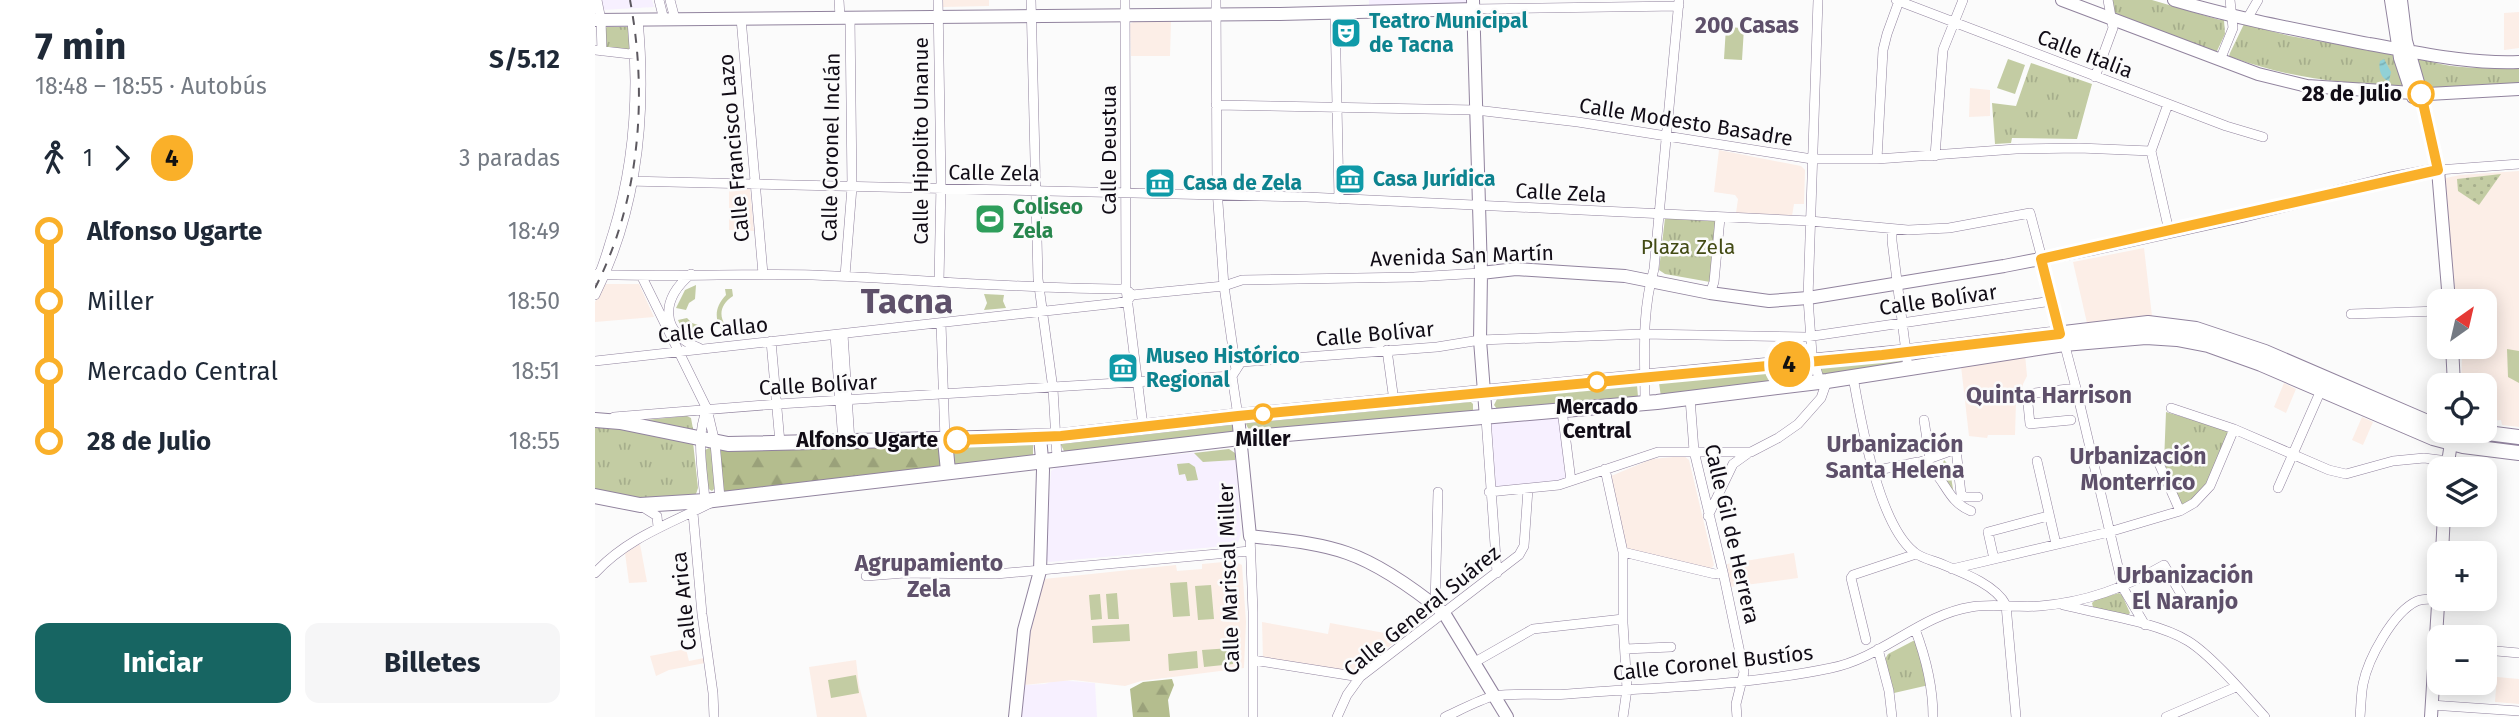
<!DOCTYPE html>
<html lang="es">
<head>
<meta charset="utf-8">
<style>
  :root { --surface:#fff; --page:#f6f6f7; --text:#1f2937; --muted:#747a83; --accent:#176562 }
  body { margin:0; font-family:"Fira Sans",sans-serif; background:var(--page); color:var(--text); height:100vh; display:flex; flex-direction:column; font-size:26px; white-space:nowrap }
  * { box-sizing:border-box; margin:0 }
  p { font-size:23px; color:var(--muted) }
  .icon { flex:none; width:38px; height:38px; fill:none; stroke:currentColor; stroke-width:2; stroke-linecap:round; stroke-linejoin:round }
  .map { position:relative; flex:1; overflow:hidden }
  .drawer { display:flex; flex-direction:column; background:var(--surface); width:595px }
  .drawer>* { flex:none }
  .badge { padding:0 14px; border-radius:23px; font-size:24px; line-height:46px }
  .needle { width:46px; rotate:34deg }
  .tools { position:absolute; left:1832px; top:289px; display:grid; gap:14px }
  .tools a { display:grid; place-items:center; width:70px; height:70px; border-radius:14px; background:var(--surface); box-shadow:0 4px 18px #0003; font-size:35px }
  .map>.badge { position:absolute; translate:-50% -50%; box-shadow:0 0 0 4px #fff }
  .legs { display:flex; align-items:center; gap:10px; height:77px; padding:0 35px; font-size:23px }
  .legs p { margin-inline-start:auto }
  .headline { display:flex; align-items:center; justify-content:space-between; height:119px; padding:0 35px }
  h1 { font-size:38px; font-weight:700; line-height:52px }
  .button { display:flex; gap:14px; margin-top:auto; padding:14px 35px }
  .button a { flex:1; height:80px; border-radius:14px; background:var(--accent); color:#fff; font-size:28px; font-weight:700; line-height:80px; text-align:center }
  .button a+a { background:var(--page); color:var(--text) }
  ul { padding:0 35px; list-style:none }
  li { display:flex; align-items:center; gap:24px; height:70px; font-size:26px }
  li i { display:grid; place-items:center; width:10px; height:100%; margin:0 9px; background:currentColor }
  li i::after { content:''; width:18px; height:18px; margin:-9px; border:5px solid; border-radius:50%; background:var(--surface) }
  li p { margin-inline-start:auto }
  li:first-child i { background:linear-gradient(#0000 50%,currentColor 0) }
  li:last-child i { background:linear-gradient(currentColor 50%,#0000 0) }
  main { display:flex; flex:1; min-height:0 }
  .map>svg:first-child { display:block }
</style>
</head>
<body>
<main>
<section class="drawer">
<div class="headline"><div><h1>7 min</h1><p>18:48 – 18:55 · Autobús</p></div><b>S/5.12</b></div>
<div class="legs"><svg class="icon" aria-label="walk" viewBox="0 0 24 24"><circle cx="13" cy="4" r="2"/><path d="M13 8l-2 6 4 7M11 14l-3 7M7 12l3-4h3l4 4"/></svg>1<svg class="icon" aria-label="forward" viewBox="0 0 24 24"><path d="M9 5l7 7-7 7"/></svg><b class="badge" style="background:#fab029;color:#111">4</b><p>3 paradas</p></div>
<ul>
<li><i style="color:#fab029"></i><b>Alfonso Ugarte</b><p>18:49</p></li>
<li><i style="color:#fab029"></i><span>Miller</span><p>18:50</p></li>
<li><i style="color:#fab029"></i><span>Mercado Central</span><p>18:51</p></li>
<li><i style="color:#fab029"></i><b>28 de Julio</b><p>18:55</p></li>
</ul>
<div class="button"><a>Iniciar</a><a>Billetes</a></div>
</section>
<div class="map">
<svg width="1924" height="717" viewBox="0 0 1924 717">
  <defs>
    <pattern id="forest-firs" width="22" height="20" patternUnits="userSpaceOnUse" patternTransform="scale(1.75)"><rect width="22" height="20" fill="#b4bd8e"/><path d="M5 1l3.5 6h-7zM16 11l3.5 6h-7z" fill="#9aa17a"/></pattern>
    <pattern id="park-tufts" width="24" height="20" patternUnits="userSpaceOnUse" patternTransform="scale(1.75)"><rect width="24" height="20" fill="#c3cca3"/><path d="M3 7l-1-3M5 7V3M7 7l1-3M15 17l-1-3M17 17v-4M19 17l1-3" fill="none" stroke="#a6ae8c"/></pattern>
    <pattern id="garden-dots" width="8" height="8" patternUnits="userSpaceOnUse" patternTransform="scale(1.75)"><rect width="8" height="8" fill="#c3cca3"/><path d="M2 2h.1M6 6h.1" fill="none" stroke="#a6ae8c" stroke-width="1.8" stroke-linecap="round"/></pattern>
    <pattern id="water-waves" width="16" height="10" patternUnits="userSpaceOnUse" patternTransform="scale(1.75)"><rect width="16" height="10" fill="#91d1d6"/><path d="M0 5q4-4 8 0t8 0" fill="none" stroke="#7cb2b7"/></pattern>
  </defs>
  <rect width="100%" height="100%" fill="#fbfbfb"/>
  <!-- built -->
  <path fill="#f7f0ff" d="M5 0H57L59 7 7 10Z
    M774 0H878L879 9 774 12Z
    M967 410 976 481 894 492 891 418Z
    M634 449 640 453 646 534 642 545 454 562 450 559 456 471 462 467Z
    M462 680 500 683 502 717H425L429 685 450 684Z"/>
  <!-- education -->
  <path fill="#fceee7" d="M347 0H394V6L348 7Z
    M1924 12V48L1909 50V13Z
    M576 21 575 56H536L535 24 538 22Z
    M1375 88 1395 90V116L1374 117Z
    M1124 150 1206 166 1210 170 1209 204H1199L1197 216 1141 213 1143 199 1140 195 1119 192Z
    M1924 171V427L1907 425 1906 420 1890 422V385H1866L1867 358 1864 357V347L1890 346V301H1861L1850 183 1851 178 1865 175Z
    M134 188 155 189 159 231 134 230Z
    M1549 248 1557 316 1492 323 1478 262Z
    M9 284H44L59 317 0 322V302Z
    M1430 354 1432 376 1428 384 1427 395 1421 402 1420 435H1393L1392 438 1374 436 1366 366Z
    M1689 383 1701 389 1691 413 1679 407Z
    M1767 417 1778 422 1768 445 1757 440Z
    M1089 456 1094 460 1119 565 1116 569 1030 549 1023 515 1025 512 1024 505 1020 502 1016 476 1057 459Z
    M45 544 52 582 34 583 30 553Z
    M1199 553 1203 578 1135 587 1132 564Z
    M639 561 647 565 651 622 649 668 546 681 530 686 478 680 429 685 428 663 449 579 581 565 582 571 607 569V564Z
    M667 622 733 634 735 623 806 636 774 665 755 672 668 659Z
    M91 649 94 661 109 658 110 663 74 670 61 676 55 656Z
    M261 660 264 685 272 717H222L214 667Z
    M1902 677 1924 679V704L1900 702Z"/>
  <!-- grass -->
  <path fill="#c3cca3" d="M1131 27 1149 28 1147 60 1129 59Z
    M1413 59 1430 65 1420 94 1402 88Z
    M101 285 100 299 94 303 91 310 81 308 90 290Z
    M130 289H137L138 296C121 307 124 323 139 334L137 338C120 329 116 310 131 295Z
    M389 294 409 295 408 301 411 308 389 310 392 303Z
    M92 318 97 323 103 325 104 332C94 338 88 332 83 320Z
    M1912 349 1924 351V383L1913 377Z
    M1303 356 1307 360 1306 363 1226 375 1224 370 1227 366Z
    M1213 368 1216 375 1211 381 1066 397 1064 383 1067 380Z
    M1035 382 1042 385 1043 397 905 413 899 405 903 397Z
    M874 400 878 404V410L874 416 656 434 651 424 654 419Z
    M638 420 641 433 471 455 465 443 466 439Z
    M438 441V458L359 467 354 444Z
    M114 448 117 449 120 488 117 491 112 488 110 450Z
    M634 449 640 453V460L608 462 599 453Z
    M594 463 600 467 603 480 592 481 590 474 584 475 582 464Z
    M592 582 595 616 578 617 575 583Z
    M616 585 619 619 603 620 600 586Z
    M522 593 524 619H513L511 594Z
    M505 594 507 619 496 620 494 595Z
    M534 624 535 641 498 643 497 626Z
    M636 648 638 664 609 667 607 650Z
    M602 651 603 668 574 671 573 654Z
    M261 675 264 693 236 698 233 680Z"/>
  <!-- forest -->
  <path fill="url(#forest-firs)" d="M291 446H346L349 466 132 493 128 490 123 450 127 447Z
    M577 679 579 685 573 700 575 717H538L535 689 548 682Z"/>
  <!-- park -->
  <path fill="url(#park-tufts)" d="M1517 0H1557L1625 20 1626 18 1629 20 1630 34 1622 51H1617L1520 14Z
    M1649 24 1695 36 1798 54 1808 86C1745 83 1698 79 1639 58L1637 60 1634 56 1635 53Z
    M12 27H33L36 50 11 49 9 29Z
    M1822 56C1848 70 1895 69 1924 67V83L1830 89Z
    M1436 63 1497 84 1482 139 1417 138 1416 143 1400 144 1397 103 1421 106Z
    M1070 218 1123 221 1115 282 1070 274 1064 270Z
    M1571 412 1632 430 1634 434 1613 484 1606 494 1587 505 1575 482 1569 462Z
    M92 416 96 418 98 429 95 432 50 420Z
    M0 424 98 442 103 488 100 497 48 498 0 491Z
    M1349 460 1354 465 1359 495 1345 472Z
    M1524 593 1527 595 1535 613 1532 616 1498 607 1497 603 1500 600Z
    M1318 641H1320L1334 685 1299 693 1290 659 1293 654Z"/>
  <!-- garden -->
  <path fill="url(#garden-dots)" d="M1906 174 1884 205 1863 191 1862 179Z"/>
  <!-- water -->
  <path fill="url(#water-waves)" d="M1789 59 1796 72 1794 81C1786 79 1783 69 1785 61Z"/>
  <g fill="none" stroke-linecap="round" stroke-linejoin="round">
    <!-- street casing -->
    <g stroke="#91839e" stroke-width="10">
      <path id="street" d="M2 0 6 20 7 51
        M64 0 69 20
        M75 0 80 19
        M244 0 245 17
        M343 0 346 183 344 282
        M436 0 443 279 458 389 462 458
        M530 0 531 289 548 426
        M621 0 622 189 629 286 641 370
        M1223 0 1213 298 1217 354 1225 382
        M1301 0 1631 126 1668 137
        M879 9 1084 6
        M740 12 744 199
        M146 18 168 274
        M1652 19 1663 0
        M0 50 44 55
        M1625 60 1638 28 1635 0
        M1500 77 1518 28 1513 0
        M1573 104 1556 151 1574 231
        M621 105 881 110 983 122 1217 159H1282L1421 149 1484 148 1556 151
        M1340 156 1348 50 1368 0
        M1282 159 1288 50 1292 34 1304 1
        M1843 170 1924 164
        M32 181 712 197 1215 221 1313 230 1354 228 1435 213 1481 388 1528 588 1550 625
        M1297 229V241L1313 368
        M0 274C73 278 145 273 218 275 322 279 427 289 531 289L537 295 629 286 647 280 819 277 886 273
        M96 274C66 299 64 332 104 348
        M250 276 257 187 255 17
        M2 279C9 265 13 248 18 233 40 162 44 93 37 20
        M1115 293 1119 282 1125 218
        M0 295C43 209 52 115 43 20
        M1756 314 1844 311
        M346 323 350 440
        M248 334 255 442
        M240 335 248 442
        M176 341 185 443
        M792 350 799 401
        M0 361 523 303 532 301 537 295
        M637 376 646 362 842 347 885 340 1048 334 1211 337 1457 301
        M637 376 643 416
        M1258 377C1266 421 1283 523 1319 552 1326 558 1336 560 1344 563 1366 572 1400 584 1411 605L1421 717
        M1095 398 1099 451 1128 572 1149 672 1141 704 1142 717
        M1050 403C1050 356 1046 315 1059 269L1084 0
        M1576 408 1639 429 1734 470 1751 474 1798 461 1829 458 1853 461
        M967 410 976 481
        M19 417 183 404 637 376
        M891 418 902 573
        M1329 420 1335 459
        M1476 420 1435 424 1432 394 1481 388
        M1562 459 1585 511
        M1442 461 1461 544
        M1325 462 1361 449 1366 494 1370 497H1383
        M1010 469 1028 552V623L1032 689 1028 717
        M1278 471 1323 462C1351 471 1348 500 1376 511
        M1683 488 1726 390
        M894 492 964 485 1063 452H1156L1183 438 1203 424 1226 398 1232 381
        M107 503 110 501C108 471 100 437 112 409
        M46 506 62 516 63 527
        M98 513 107 614 118 693 119 717
        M1113 516 1138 464 1152 454
        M655 536 658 612V717
        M1028 552 1120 574 1128 572
        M1399 559 1393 532 1453 516
        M1357 569 1514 532 1585 511 1599 503 1615 486 1639 429
        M0 573C35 535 81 522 125 498L120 443 112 409 47 277
        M271 576 310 573 401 574 655 551
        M1468 605C1504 614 1562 622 1593 641 1616 655 1651 696 1670 717
        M840 606 843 492
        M1320 629C1331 658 1338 685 1338 717
        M1271 640 1256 578 1258 575 1321 554
        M1030 649 1076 647
        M1283 649 1294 691 1297 717
        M1890 650 1924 653
        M658 660 765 677
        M880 662 938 629 1028 619
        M1836 705 1924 711
        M742 717 752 695 765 677 924 555 929 546 933 489
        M850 717C866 710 883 700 899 696 919 692 951 696 973 694 1061 687 1150 686 1236 668 1287 658 1325 615 1376 607 1399 603 1422 608 1445 606 1492 602 1529 588 1569 565L1590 601
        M1571 717 1641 687
        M1765 717C1766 706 1766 694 1768 684 1773 659 1798 612 1822 601 1828 598 1837 599 1844 599"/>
    </g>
    <!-- secondary casing -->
    <g stroke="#91839e" stroke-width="14">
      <path id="secondary" d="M878 0 886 273 885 340 891 418
        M1467 0 1663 74 1712 86 1833 94 1924 89
        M1579 0C1643 19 1709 31 1774 44 1825 53 1873 64 1924 62
        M1796 0 1805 58 1818 97
        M1806 0 1811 41 1824 86 1843 170 1854 301
        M0 20 685 14 879 9
        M886 273 921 269 1030 276 1115 293 1174 301 1213 298 1409 266 1496 249 1646 216 1795 179 1843 170
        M1857 346 1859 385
        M643 416 655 536C687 540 721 542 752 553 784 564 823 592 849 613L912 717
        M1852 469 1858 430
        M1847 553 1849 514
        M420 717 429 630 445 571 448 470 445 437
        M1836 717 1844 589"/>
    </g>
    <!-- primary casing -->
    <g stroke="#91839e" stroke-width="16">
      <path id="primary" d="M0 420 25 422 133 444 466 436 643 416 1310 352 1553 323 1601 329 1670 352 1844 427
        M1869 430 1924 437
        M350 440 353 471
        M0 496 45 505 110 501 645 438 1062 402 1232 381 1469 344 1551 337 1582 339 1613 345 1666 364 1838 438 1868 446 1924 453"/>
    </g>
    <!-- street -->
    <use href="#street" stroke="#fff" stroke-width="9"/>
    <!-- secondary -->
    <use href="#secondary" stroke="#fff" stroke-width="12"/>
    <!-- primary -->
    <use href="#primary" stroke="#fff" stroke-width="14"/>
    <!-- rail -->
    <path stroke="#5c585f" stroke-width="2" stroke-dasharray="9 9" stroke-linecap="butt" d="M0 288C45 201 53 95 35 0"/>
  </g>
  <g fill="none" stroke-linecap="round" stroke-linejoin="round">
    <!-- line-1 casing -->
    <g stroke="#fff" stroke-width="16">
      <path id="line-1" d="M362 440 466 436 643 416 1287 355 1465 334 1446 259 1843 170 1826 94"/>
    </g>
    <!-- line-1 -->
    <use href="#line-1" stroke="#fab029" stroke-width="10"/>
  </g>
  <!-- icons -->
  <defs>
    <g id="theatre-square" transform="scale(1.575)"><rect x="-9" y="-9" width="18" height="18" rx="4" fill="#0f9aa8" stroke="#fbfbfb"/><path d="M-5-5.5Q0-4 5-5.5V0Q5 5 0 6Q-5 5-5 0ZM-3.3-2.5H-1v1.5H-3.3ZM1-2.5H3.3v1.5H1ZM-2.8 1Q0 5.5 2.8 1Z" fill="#fff"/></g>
    <g id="museum-square" transform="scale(1.575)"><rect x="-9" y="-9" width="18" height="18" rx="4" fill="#0f9aa8" stroke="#fbfbfb"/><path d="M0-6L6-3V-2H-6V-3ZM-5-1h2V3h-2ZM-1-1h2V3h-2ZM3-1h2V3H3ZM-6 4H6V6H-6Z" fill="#fff"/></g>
    <g id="stadium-square" transform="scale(1.575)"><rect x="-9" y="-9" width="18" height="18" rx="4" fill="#2e9e5b" stroke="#fbfbfb"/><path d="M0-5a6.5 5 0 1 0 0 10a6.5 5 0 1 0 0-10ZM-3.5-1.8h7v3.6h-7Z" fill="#fff"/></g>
  </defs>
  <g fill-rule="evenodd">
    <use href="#theatre-square" x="751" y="33"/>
    <use href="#museum-square" x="755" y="179"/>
    <use href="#museum-square" x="565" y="183"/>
    <use href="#stadium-square" x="395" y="219"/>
    <use href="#museum-square" x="528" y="368"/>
  </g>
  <!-- markers -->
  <g fill="#fff" stroke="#fab029" stroke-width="3.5">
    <circle cx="1826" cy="94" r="12"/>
    <circle cx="1002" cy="382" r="9"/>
    <circle cx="668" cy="414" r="9"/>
    <circle cx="362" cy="440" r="12"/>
  </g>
  <g text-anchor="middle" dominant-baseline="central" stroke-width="5" stroke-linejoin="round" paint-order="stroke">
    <!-- culture labels -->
    <g font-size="21" font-weight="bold" fill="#0d838f" stroke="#fbfbfb" text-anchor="start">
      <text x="774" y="21">Teatro Municipal<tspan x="774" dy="24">de Tacna</tspan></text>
      <text x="778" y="179">Casa Jurídica</text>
      <text x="588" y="183">Casa de Zela</text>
      <text x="551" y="356">Museo Histórico<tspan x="551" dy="24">Regional</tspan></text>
    </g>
    <!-- street labels -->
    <g font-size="21" fill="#110c16" stroke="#fbfbfb">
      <text transform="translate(1490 54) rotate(21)">Calle Italia</text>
      <text transform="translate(1091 122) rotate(9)">Calle Modesto Basadre</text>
      <text transform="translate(326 141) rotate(-90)">Calle Hipolito Unanue</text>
      <text transform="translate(236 147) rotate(-89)">Calle Coronel Inclán</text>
      <text transform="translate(139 148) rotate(-95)">Calle Francisco Lazo</text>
      <text transform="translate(514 150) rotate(-90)">Calle Deustua</text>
      <text transform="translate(399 173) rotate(1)">Calle Zela</text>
      <text transform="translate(966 193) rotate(3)">Calle Zela</text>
      <text transform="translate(867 256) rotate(-2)">Avenida San Martín</text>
      <text transform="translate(1343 300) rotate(-8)">Calle Bolívar</text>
      <text transform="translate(118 330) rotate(-6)">Calle Callao</text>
      <text transform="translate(780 334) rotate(-5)">Calle Bolívar</text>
      <text transform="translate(223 385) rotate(-3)">Calle Bolívar</text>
      <text transform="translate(1137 534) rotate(77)">Calle Gil de Herrera</text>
      <text transform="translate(634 578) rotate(-92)">Calle Mariscal Miller</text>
      <text transform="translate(89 601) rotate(-96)">Calle Arica</text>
      <text transform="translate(827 611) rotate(-39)">Calle General Suárez</text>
      <text transform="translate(1118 663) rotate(-6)">Calle Coronel Bustíos</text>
    </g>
    <!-- stop labels -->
    <g font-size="21" font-weight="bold" fill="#110c16" stroke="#fbfbfb" text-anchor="end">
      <text x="1807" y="94">28 de Julio</text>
      <text x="1002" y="407" text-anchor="middle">Mercado<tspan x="1002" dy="24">Central</tspan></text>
      <text x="668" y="439" text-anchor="middle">Miller</text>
      <text x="343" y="440">Alfonso Ugarte</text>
    </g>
    <!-- leisure labels -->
    <g font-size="21" font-weight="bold" fill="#27864d" stroke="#fbfbfb" text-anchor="start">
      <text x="418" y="207">Coliseo<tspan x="418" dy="24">Zela</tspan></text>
    </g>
    <!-- park labels -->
    <g font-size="21" fill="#434b15" stroke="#fbfbfb">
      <text x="1093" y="247">Plaza Zela</text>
    </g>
    <!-- neighbourhood labels -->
    <g font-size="23" font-weight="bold" fill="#5e506a" stroke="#fbfbfb">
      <text x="1152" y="25">200 Casas</text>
      <text x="1454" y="395">Quinta Harrison</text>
      <text x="1300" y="444">Urbanización<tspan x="1300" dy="26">Santa Helena</tspan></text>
      <text x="1543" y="456">Urbanización<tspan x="1543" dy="26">Monterrico</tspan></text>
      <text x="334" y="563">Agrupamiento<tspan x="334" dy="26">Zela</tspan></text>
      <text x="1590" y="575">Urbanización<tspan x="1590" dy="26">El Naranjo</tspan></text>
    </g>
    <!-- town labels -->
    <g font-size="35" font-weight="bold" fill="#5e506a" stroke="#fbfbfb">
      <text x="312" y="301">Tacna</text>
    </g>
  </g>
</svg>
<div class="tools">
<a><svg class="needle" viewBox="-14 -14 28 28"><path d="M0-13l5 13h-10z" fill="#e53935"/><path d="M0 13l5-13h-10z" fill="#747a83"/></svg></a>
<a><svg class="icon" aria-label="locate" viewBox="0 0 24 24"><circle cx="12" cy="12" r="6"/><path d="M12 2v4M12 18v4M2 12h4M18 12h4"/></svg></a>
<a><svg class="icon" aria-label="layers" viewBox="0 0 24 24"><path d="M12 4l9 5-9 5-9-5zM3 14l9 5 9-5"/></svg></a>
<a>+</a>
<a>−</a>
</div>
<b class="badge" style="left:1194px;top:364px;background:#fab029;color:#111">4</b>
</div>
</main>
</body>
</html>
